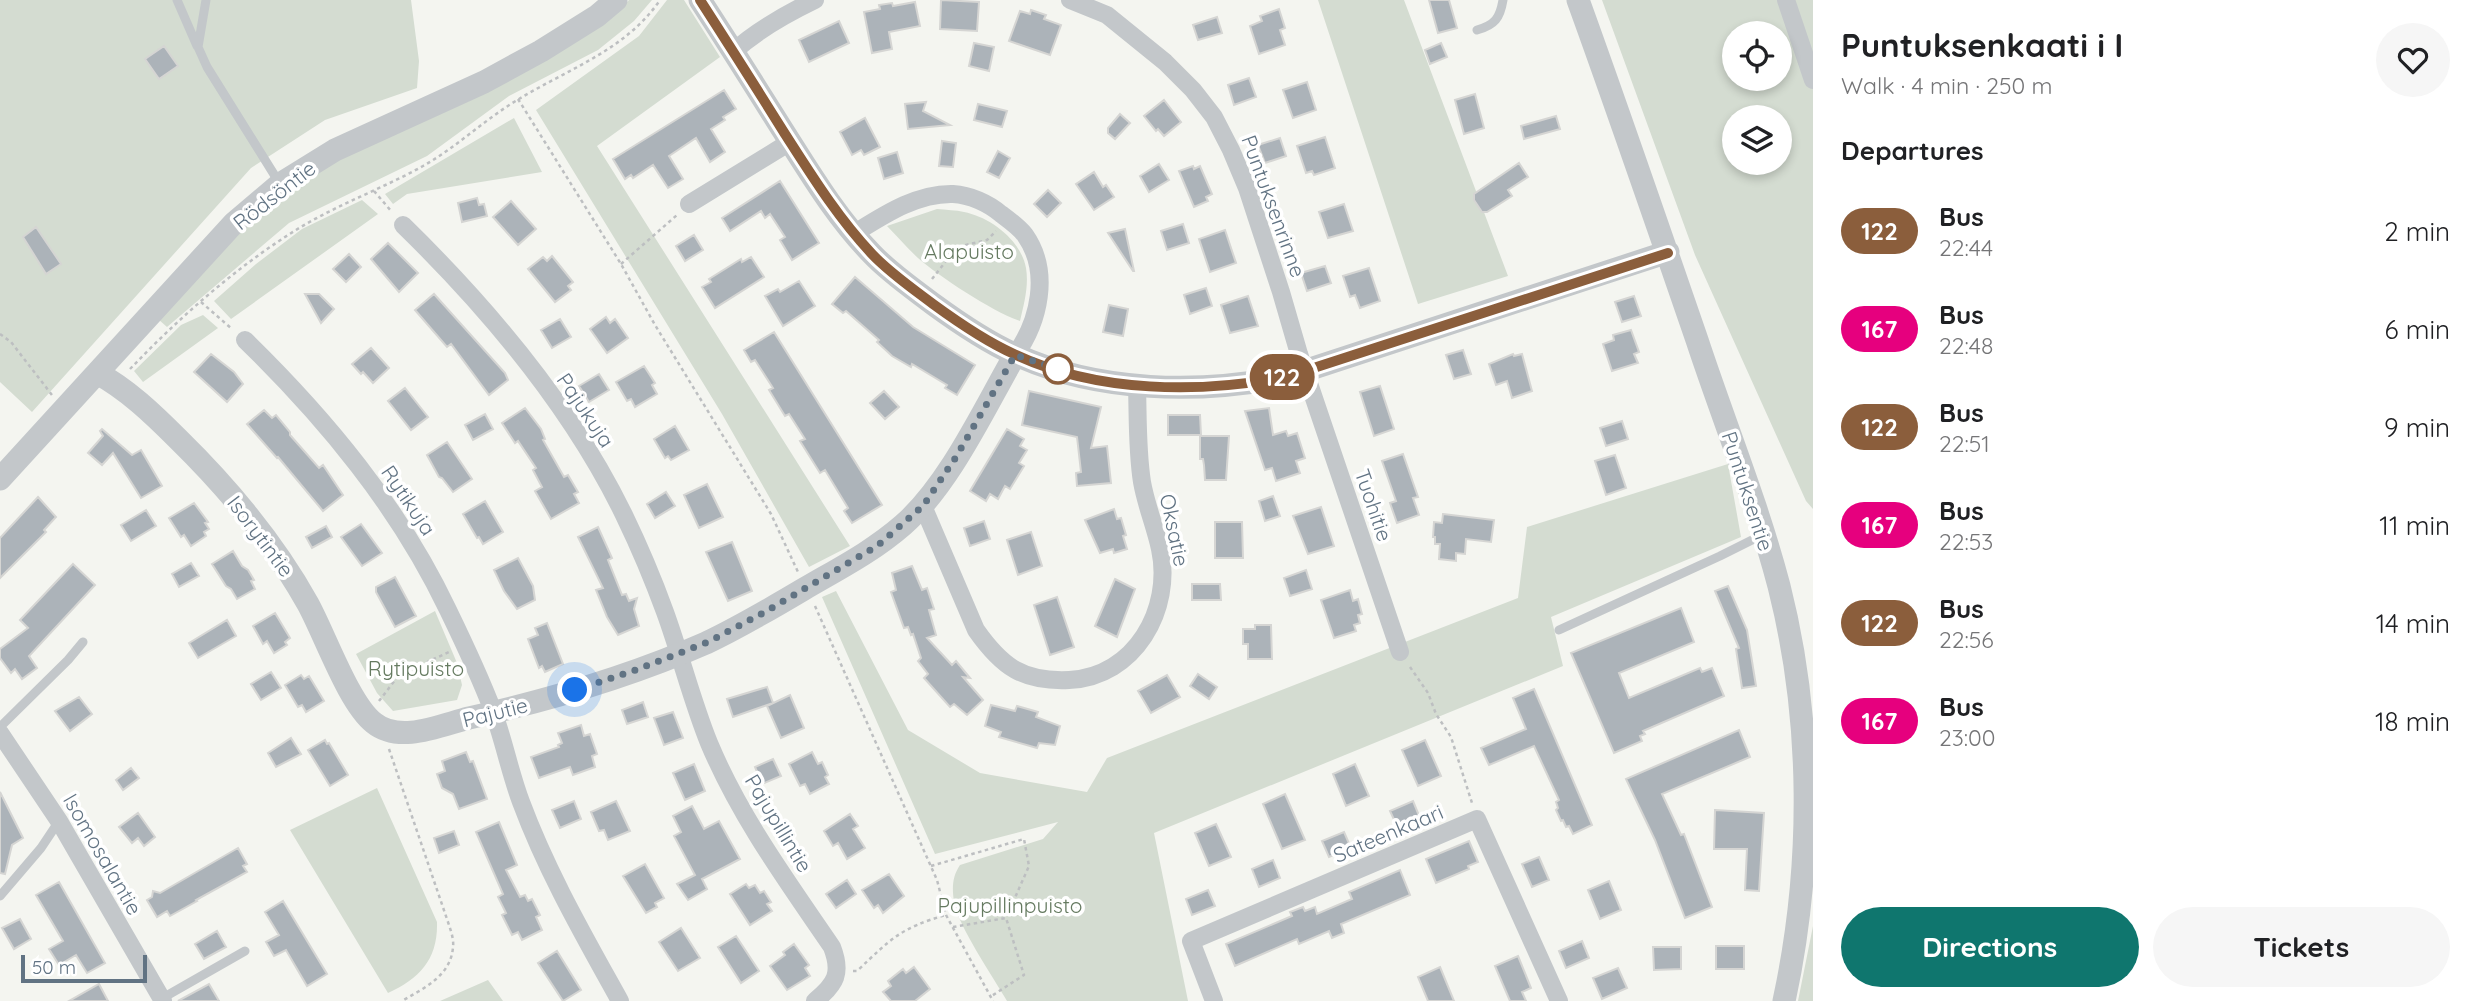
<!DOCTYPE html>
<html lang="en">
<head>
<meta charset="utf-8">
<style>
  :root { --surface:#fff; --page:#f6f6f6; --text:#202124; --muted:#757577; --accent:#0f766e }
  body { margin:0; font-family:Quicksand,sans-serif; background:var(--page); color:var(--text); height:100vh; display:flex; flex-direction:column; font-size:26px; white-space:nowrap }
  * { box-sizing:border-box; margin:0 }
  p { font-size:23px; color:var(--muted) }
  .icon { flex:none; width:38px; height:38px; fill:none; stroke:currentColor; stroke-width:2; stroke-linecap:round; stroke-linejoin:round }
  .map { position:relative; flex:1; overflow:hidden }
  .panel { display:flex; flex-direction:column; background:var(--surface); width:665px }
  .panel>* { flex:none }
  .badge { padding:0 14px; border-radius:23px; font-size:24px; line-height:46px }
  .fabs { position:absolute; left:1722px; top:21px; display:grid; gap:14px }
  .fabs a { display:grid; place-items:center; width:70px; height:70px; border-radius:50%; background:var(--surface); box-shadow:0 4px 10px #0003; font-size:35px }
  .scale { position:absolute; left:21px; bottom:18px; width:126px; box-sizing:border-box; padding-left:7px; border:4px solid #617383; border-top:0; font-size:19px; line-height:24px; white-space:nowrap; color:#617383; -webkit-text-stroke:5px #fff; paint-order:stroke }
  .you { position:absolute; width:35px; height:35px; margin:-18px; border:5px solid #fff; border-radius:50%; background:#1a73e8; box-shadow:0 0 0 10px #1a73e833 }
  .map>.badge { position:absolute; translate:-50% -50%; box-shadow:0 0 0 4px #fff }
  h2 { padding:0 28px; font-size:26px; line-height:63px }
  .round { display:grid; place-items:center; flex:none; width:74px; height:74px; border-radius:37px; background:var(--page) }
  .summary { display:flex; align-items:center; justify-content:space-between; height:119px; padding:0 28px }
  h1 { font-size:33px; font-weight:800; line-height:52px }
  .primary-button { display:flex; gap:14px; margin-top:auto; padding:14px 28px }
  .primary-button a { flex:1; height:80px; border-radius:42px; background:var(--accent); color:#fff; font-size:28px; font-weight:800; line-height:80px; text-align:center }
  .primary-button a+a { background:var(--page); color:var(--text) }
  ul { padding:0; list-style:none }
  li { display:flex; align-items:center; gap:21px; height:98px; padding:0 28px }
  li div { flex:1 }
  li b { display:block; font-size:26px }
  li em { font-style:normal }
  li .badge { min-width:77px; font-weight:700; text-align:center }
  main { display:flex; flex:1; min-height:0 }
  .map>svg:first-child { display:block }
</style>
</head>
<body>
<main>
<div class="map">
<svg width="1813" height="1001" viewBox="0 0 1813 1001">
  <rect width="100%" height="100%" fill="#f4f5f0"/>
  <!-- green -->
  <path fill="#d4dcd1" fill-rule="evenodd" d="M0 0H411L419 61 417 88 325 120 251 168 32 412 0 382Z
    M629 0H652L634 21 598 50 509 96 427 156 289 223 167 327 158 319 241 230 288 190 342 157 623 6Z
    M667 0H684L720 57 597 146 850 546 809 567 722 414 536 110 639 36Z
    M1318 0H1404L1508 276 1418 304Z
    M1602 0H1813V509L1806 501 1695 255ZM1734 33H1780V79H1734ZM1734 117H1780V163H1734Z
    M514 118 542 172 407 194 393 204 385 194Z
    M362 200 378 214 231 319 214 301 256 264 302 229Z
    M937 209C946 210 956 210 964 212 990 217 1021 240 1026 268 1029 286 1024 304 1020 321 995 313 938 276 918 258 907 248 898 237 887 226Z
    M203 315 218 328 143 382 134 371 181 325Z
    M1728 464 1741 537 1551 617 1563 666 1154 833 1188 1001H1007C994 978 958 926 954 902 952 888 952 877 960 865L1043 839 1058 822 935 854 822 597 836 591 908 730 980 773 1087 792 1107 758 1518 598 1527 527Z
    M435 611 457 663 462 685 457 700 393 711 377 693 356 654Z
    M377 788 437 922C438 959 420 978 388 993L290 830Z
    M1813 926V1001H1798Z
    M488 980 503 1001H440Z"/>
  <!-- building -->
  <path fill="#acb3b9" stroke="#d5d5d3" stroke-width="2" d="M941 0 979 2 977 31 940 29Z
    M1429 0H1449L1457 28 1438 33Z
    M915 2 920 26 889 32 892 49 872 53 864 12 880 9 879 5 892 3 893 6Z
    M1279 9 1285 28 1280 30 1285 45 1259 54 1250 26 1262 21 1260 16Z
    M1031 10 1046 15 1044 19 1061 25 1050 55 1009 41 1020 11 1030 14Z
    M1217 17 1222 33 1198 40 1193 25Z
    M839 21 849 43 809 62 799 40Z
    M974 43 994 47 989 71 969 66Z
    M1441 43 1447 57 1430 64 1425 50Z
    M164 46 178 66 159 79 145 59Z
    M1249 78 1256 97 1234 105 1228 85Z
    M1307 82 1316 110 1293 118 1283 90Z
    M724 90 736 109 723 117 725 120 711 129 725 152 710 162 696 138 669 156 683 179 668 188 653 165 633 178 631 175 625 179 613 159Z
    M1475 94 1484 128 1464 134 1455 100Z
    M1164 100 1181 122 1164 136 1158 129 1156 131 1144 116Z
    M926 102 923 111 950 125 908 129 905 104Z
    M978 104 1007 111 1002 127 974 120Z
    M1120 114 1130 123 1115 139 1108 133V128Z
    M1556 116 1560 129 1524 139 1521 126Z
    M865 118 880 147 864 155 861 150 852 155 840 132Z
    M1325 137 1335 168 1314 175 1312 171 1306 173 1297 146Z
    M1280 138 1286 156 1265 163 1258 145Z
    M942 141 956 143 953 167 939 166Z
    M998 151 1010 158 999 178 987 172Z
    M897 152 903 173 884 179 878 158Z
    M1519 163 1528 177 1508 190 1512 196 1487 212H1482L1474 200V194Z
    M1159 164 1169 180 1149 192 1140 176Z
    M1193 166 1194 169 1200 166 1212 194 1206 197 1208 201 1194 207 1179 171Z
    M1094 172 1103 187 1106 185 1114 197 1094 210 1076 184Z
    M780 181 819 243 792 260 780 240 785 237 770 214 765 218 761 211 730 231 722 218Z
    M1048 190 1061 203 1047 217 1034 204Z
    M477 198 479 205 484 204 487 216 462 222 458 203Z
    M511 201 536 229 518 245 493 217Z
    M1344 204 1353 231 1328 238 1319 212Z
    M1183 224 1189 243 1167 250 1161 231Z
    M36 227 61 264 46 274 23 237Z
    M1125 229 1134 271H1133L1108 233Z
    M1225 230 1236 263 1210 272 1199 239Z
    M694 235 703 250 685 261 676 246Z
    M388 243 418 273 399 292 371 259Z
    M349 254 361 267 346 282 333 269Z
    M552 256 573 282 568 286 571 290 555 302 528 269 543 257 547 261Z
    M751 257 764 277 715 308 702 287 711 282 709 279 741 259 742 262Z
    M1325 266 1331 283 1307 291 1301 273Z
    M1369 268 1380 301 1360 308 1355 295 1350 297 1343 276Z
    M855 277 913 327 975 365 957 395 945 388 947 385 912 364 911 367 892 356 877 342 879 340 846 311 843 313 832 304Z
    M799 281 815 306 783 326 765 296 778 289 780 292Z
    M1206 288 1212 306 1190 314 1184 295Z
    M305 294H319L334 309 321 323Z
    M434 294 505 373 508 380 489 395 451 344 447 347 415 310Z
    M1248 296 1258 326 1230 333 1221 305Z
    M1634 296 1641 316 1622 322 1615 302Z
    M1109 305 1128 309 1123 336 1103 332Z
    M606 317 610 323 615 319 628 338 607 353 590 329Z
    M560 319 571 337 552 348 541 330Z
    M1631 330 1639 352 1634 354 1638 363 1612 371 1603 344 1614 340 1613 335Z
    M774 332 882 505 852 523 844 511 848 508 825 470 820 473 800 441 805 439 789 414 785 416 769 390 773 388 755 360 751 362 744 350Z
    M371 348 389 368 373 383 363 372 361 374 352 364Z
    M1463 350 1471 374 1454 379 1446 355Z
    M211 354 234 372 243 384 227 402 194 372Z
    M1513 354 1514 356 1522 354 1532 391 1512 398 1507 381 1496 385 1489 364Z
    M644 366 655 383 652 385 657 394 635 407 631 399 627 401 616 382Z
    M599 374 609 390 589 402 579 386Z
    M1380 386 1394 429 1374 436 1360 392Z
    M405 388 428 417 411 430 388 401Z
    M884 391 899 407 885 419 870 403Z
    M1029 391 1101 407 1091 448 1107 446 1111 483 1077 486 1076 473 1081 472 1077 437 1022 425Z
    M525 408 541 429 545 439 543 440 564 477 568 475 578 492 574 494 579 503 551 519 535 491 542 487 533 470 536 468 518 441 515 443 502 423Z
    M1269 408 1273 435 1286 431 1288 436 1297 433 1305 458 1296 461 1300 473 1276 481 1272 468 1265 470 1245 411Z
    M264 410 272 418 276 415 290 432V435L319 468 323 465 343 495 323 511 278 457 277 458 247 424Z
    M485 414 493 429 473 440 465 425Z
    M1168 415H1200L1201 435H1168Z
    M1622 421 1628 439 1606 446 1600 428Z
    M675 426 689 450 671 460 668 456 665 458 654 439Z
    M102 429 132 455 141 450 162 486 141 498 113 453 102 465 88 453 103 436 100 431Z
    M1007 429 1024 439 1020 446 1027 450 1019 463 1024 466 1010 489 1005 486 998 499 990 494 986 501 970 491Z
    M1200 436H1229L1226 480H1205L1204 465 1203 459H1200Z
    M447 442 472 479 453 492 442 478 439 477 427 455Z
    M1403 454 1418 497 1413 498 1419 515 1397 523 1390 503 1396 501 1382 461Z
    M1615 455 1626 488 1606 495 1595 461Z
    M707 484 723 517 699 528 684 495Z
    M666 492 675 506 655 518 647 504Z
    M1273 496 1280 516 1265 521 1259 501Z
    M38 497 56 517 44 530 46 532 0 578V538Z
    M485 501 503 532 483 544 479 537 477 538 463 514Z
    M194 503 208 522 205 523 209 529 204 532 206 536 191 546 184 535 181 537 169 518Z
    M1321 507 1334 546 1308 554 1293 516Z
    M1114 509 1117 519 1121 518 1126 535 1123 536 1127 549 1114 553 1113 549 1100 553 1085 520Z
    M146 510 156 526 131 541 121 525Z
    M1443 514 1494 520 1491 542 1466 539 1465 554 1456 553V561L1439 559 1440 544H1435V537H1433L1434 522 1442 523Z
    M984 521 990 539 970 546 964 528Z
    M1215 522H1242L1243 558H1215Z
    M361 524 382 553 362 566 341 537Z
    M326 526 332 537 312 548 306 537Z
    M598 527 612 558 608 560 622 595 626 594 629 601 637 598 634 609 639 626 618 635 607 617 596 590 603 588 578 537Z
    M1031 532 1042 566 1018 575 1007 540Z
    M732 542 752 591 728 601 706 552Z
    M233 551 242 566 248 570 254 580 251 581 255 589 237 599 231 589 226 586 212 564Z
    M518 558 533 586 535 600 517 609 504 591 494 570Z
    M191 563 199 576 179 587 172 574Z
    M73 564 95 585 29 656 37 668 22 679 15 669 11 673 0 658V649L28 628 20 620Z
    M912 566 922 590 927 588 934 609 929 610 936 635 927 638 952 665 956 661 970 678 963 677 983 700 967 715 954 704 950 707 924 678 928 674 918 661 921 658 913 634 911 635 908 627 904 628 891 592 896 590 892 573Z
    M1306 570 1312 589 1290 596 1284 578Z
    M395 577 416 616 395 627 376 592V587Z
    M1115 579 1135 589 1117 637 1095 626Z
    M1192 584H1220L1221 600H1192Z
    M1728 586 1747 630 1756 686 1742 688 1736 649 1739 648 1715 591Z
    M1350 590 1353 601 1358 599 1362 614 1358 615 1360 623 1354 625 1356 631 1334 638 1321 600Z
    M1057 597 1074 647 1050 655 1034 605Z
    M1681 608 1694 642 1619 673 1629 698 1700 668 1702 672 1712 668 1724 696 1643 731 1645 734 1640 736 1642 741 1614 753 1571 653Z
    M275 613 290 638 285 642 287 645 274 653 267 641 263 644 253 626Z
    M227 620 236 636 198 658 189 643Z
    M547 623 563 664 545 672 542 666 539 668 528 639 538 635 535 628Z
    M1255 625H1271L1272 659H1248V644H1243V629H1255Z
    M271 672 281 688 261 700 251 684Z
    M1198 674 1217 687 1209 699 1190 686Z
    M301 675 304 679 309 676 324 701 306 712 302 705 298 707 285 685Z
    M1167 675 1180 697 1151 713 1138 691Z
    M767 687 773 703 733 717 727 699Z
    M1534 689 1592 825 1573 834 1569 826 1566 827 1563 820 1561 821 1556 810 1558 808 1556 802 1559 800 1534 746 1489 765 1481 748 1526 729 1513 698Z
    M790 695 804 728 781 738 767 706Z
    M79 697 92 714 70 731 55 711Z
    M643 702 648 717 627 724 622 710Z
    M991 705 1015 711 1017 706 1038 712 1036 717 1060 726 1055 745 1039 743 1037 748 999 737 1001 732 985 726Z
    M673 712 683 738 664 745 654 718Z
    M581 725 584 736 590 734 597 754 592 756 595 767 573 775 570 767 539 778 531 757 559 747 558 745 562 743 558 733Z
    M1739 730 1750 757 1662 794 1681 835 1684 834 1712 907 1685 918 1655 840 1626 779Z
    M291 738 301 754 276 767 268 753Z
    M325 740 327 744 329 743 348 775 330 786 308 750Z
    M1425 740 1441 776 1418 786 1402 750Z
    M466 752 470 762 473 761 487 799 459 809 453 794 442 788 437 774 445 771 442 761Z
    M812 752 818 764 822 762 828 775 825 777 829 784 810 794 805 784 800 786 789 764Z
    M773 759 781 776 762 784 755 767Z
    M694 764 705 791 685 800 673 773Z
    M1355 764 1369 796 1346 806 1333 774Z
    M131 768 139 778 123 790 116 780Z
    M0 792 23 838 12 845 5 874 0 873Z
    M1285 794 1305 840 1282 849 1263 804Z
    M574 801 581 819 560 828 552 810Z
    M616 801 630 831 608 840 604 830 599 831 591 812Z
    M1413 801 1420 818 1398 828 1390 811Z
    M692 806 704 829 719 821 740 859 702 879 707 889 688 900 677 884 695 875 674 836 681 832 673 816Z
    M1715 810 1764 813 1759 891 1745 890 1747 849H1714Z
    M138 813 155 837 144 846 138 838 132 843 119 827Z
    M850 814 858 826 853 829 865 848 847 859 838 843 833 846 824 831Z
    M499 822 517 865 506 870 520 897 525 895 528 901 532 899 540 915 536 917 542 930 522 940 518 932 512 935 502 915 506 913 498 897 503 894 476 832Z
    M1216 824 1231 857 1209 866 1195 833Z
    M454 831 459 845 439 853 434 838Z
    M1344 832 1351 848 1329 857 1322 841Z
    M1469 841 1478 862 1468 866 1469 869 1436 883 1426 859Z
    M238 848 247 864 243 866 247 872 196 900 197 901 170 916 167 911 157 917 147 900 152 897 153 891 160 893Z
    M1539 857 1549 880 1532 887 1522 864Z
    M1273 860 1280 878 1259 887 1252 869Z
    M645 864 664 898 655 903 657 907 646 913 623 876Z
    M1400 870 1410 895 1341 924 1344 933 1332 938 1329 931 1299 944 1297 939 1235 966 1226 944 1292 916 1290 912 1303 907 1305 911 1315 907 1317 914 1352 899 1349 892Z
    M889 874 904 896 883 913 878 905 874 908 862 890Z
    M847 880 856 894 836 908 826 894Z
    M1609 881 1621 910 1600 919 1588 890Z
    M59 882 105 963 87 973 76 955 59 965 49 949 63 941 36 895Z
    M746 884 749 888 755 885 760 893 764 891 771 902 767 904 772 911 750 925 730 894Z
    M1208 890 1215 906 1192 915 1186 899Z
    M283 901 327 974 307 986 286 950 274 956 266 942 279 935 265 912Z
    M20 919 31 939 14 949 2 928Z
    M681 928 700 958 678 971 659 942Z
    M217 931 226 947 204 959 195 944Z
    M736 936 759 971 741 983 718 947Z
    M1582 941 1589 958 1566 968 1559 951Z
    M794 944 809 965 805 968 810 976 787 990 770 966 785 955 783 952Z
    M1716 946H1744V969H1716Z
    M1653 947H1681V969L1654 970Z
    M557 951 581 990 563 1001 538 963Z
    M1518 956 1531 988 1522 992 1526 1001H1510L1495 966Z
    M914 967 930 989 915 1001H891L883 992 891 986 888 981 903 969 906 973Z
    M1440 967 1454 1001H1428L1418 977Z
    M1618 968 1627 988 1602 999 1593 978Z
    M99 984 108 1001H69Z
    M209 984 219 1001H178Z"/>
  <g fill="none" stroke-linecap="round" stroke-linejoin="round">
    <!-- path -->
    <path stroke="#bdbfc1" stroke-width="2.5" stroke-dasharray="3.5 3.5" stroke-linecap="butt" d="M518 99 621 264 655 325 771 514 798 572
      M374 191 392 212
      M621 264 677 215
      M932 279 957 247 987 240 996 231
      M201 302 232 329
      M0 334 11 342 52 395
      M130 369C179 318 235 268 296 230 336 205 382 189 423 166 457 147 485 119 519 99 568 69 626 50 660 0
      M815 606 937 880 946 915 993 1001
      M1410 667 1428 693 1436 714 1451 737 1472 803
      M379 701 399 675 449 652
      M389 749 449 925C451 931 454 940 453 947 451 976 424 988 402 1001
      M931 866 1024 839 1029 866 1006 918
      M953 927 1006 918 1024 975 990 997
      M853 971H857C891 939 900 928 946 915"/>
    <!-- service -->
    <path stroke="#c3c7ca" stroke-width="9" d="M177 0 197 46
      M206 0 198 47 207 67 280 184
      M1477 30C1495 25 1500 18 1503 0
      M1559 630 1720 556 1762 535
      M0 727 68 660 83 642
      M0 896 41 848 59 821
      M161 999 245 951"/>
    <!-- minor -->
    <path stroke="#c3c7ca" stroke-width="18" d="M1070 0 1107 15 1165 62 1193 90 1214 117 1231 150 1247 188 1281 292 1299 354 1400 652
      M1786 0 1813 80
      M733 52C757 30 786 14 815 0
      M689 204 790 142
      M403 225C489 309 571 406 624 515 639 546 653 579 665 612 681 656 692 701 709 743 740 817 787 881 832 947 842 973 836 984 815 1001
      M855 233C884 215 917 193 953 194 970 195 988 203 1001 214 1009 220 1019 227 1025 235 1051 272 1039 322 1015 355
      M245 340C326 419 399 507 448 610 464 643 480 677 493 711 504 741 510 773 521 802 547 872 584 936 620 1001
      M923 506 976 630C1002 667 1023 682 1069 680 1135 677 1173 609 1160 549 1155 526 1146 505 1142 482 1137 450 1138 418 1137 386
      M0 733 59 821 163 1001
      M1214 1001 1191 941 1477 819 1559 1001"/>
    <!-- tertiary -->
    <path stroke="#c3c7ca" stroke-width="23" d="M700 0C728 43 755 86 782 129 810 173 836 217 872 254 890 273 912 288 933 304 959 323 985 341 1014 354 1098 393 1201 394 1289 376L1668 252
      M1578 0C1619 113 1658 227 1697 340 1724 422 1757 502 1779 586 1813 720 1813 867 1784 1001
      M97 373C127 389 153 414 178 439 228 488 274 543 308 604 325 635 349 704 374 723 400 744 441 725 469 718 549 700 631 676 706 643 740 627 772 608 804 589 838 569 872 552 903 525 949 485 984 409 1015 355
      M0 479 234 223 280 184 335 150 484 82 541 51 597 16 616 0"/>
  </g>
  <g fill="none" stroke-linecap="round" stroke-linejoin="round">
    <!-- line casing -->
    <g stroke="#fff" stroke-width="16">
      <path id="line" d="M700 0C729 45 757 89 785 134 812 176 838 218 872 254 890 273 912 288 933 304 959 323 985 341 1014 354 1097 393 1201 394 1289 376L1668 253"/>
    </g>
    <!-- line -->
    <use href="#line" stroke="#8b5e3c" stroke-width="10"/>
    <!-- walk -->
    <path stroke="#617383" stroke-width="7" stroke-dasharray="0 12.6" d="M575 690 636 670 708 642 765 612 877 546 923 506 956 457 1015 355 1058 369"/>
  </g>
  <!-- markers -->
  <circle fill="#fff" stroke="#8b5e3c" stroke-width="3.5" cx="1058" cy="369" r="14"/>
  <g text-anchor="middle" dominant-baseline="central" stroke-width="7" stroke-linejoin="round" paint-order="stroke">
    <!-- street labels -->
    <g font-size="21" fill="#617383" stroke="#fff">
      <text transform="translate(274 195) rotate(-38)">Rödsöntie</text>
      <text transform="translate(1274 206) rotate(70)">Puntuksenrinne</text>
      <text transform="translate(586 410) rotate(56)">Pajukuja</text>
      <text transform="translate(1748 491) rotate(72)">Puntuksentie</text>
      <text transform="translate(409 500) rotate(56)">Rytikuja</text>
      <text transform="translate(1374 505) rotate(71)">Tuohitie</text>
      <text transform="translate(1175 530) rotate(78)">Oksatie</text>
      <text transform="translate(261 536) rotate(53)">Isorytintie</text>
      <text transform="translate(495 712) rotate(-14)">Pajutie</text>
      <text transform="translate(779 823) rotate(59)">Pajupillintie</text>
      <text transform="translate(1388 833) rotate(-23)">Sateenkaari</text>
      <text transform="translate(103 854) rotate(60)">Isomosalantie</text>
    </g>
    <!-- park labels -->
    <g font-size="21" fill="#657a60" stroke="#fff">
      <text x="969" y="251">Alapuisto</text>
      <text x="416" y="668">Rytipuisto</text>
      <text x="1010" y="905">Pajupillinpuisto</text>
    </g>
  </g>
</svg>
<div class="fabs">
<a><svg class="icon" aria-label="locate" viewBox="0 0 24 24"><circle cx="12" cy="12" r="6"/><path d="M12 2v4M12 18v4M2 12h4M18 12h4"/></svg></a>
<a><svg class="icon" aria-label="layers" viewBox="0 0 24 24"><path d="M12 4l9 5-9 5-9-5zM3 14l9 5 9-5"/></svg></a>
</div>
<div class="scale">50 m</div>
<div class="you" style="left:575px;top:690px"></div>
<b class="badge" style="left:1282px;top:377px;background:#8b5e3c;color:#fff">122</b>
</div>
<section class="panel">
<div class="summary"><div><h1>Puntuksenkaati i I</h1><p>Walk · 4 min · 250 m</p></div><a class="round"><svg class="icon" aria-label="heart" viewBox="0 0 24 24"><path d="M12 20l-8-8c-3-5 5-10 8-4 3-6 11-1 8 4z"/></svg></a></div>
<h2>Departures</h2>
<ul>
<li><span class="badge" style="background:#8b5e3c;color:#fff">122</span><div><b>Bus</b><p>22:44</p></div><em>2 min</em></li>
<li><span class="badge" style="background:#e6007e;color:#fff">167</span><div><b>Bus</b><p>22:48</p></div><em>6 min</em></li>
<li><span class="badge" style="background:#8b5e3c;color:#fff">122</span><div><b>Bus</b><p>22:51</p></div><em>9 min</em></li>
<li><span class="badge" style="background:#e6007e;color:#fff">167</span><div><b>Bus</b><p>22:53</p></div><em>11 min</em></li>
<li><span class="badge" style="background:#8b5e3c;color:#fff">122</span><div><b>Bus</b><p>22:56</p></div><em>14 min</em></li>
<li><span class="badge" style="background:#e6007e;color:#fff">167</span><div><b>Bus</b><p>23:00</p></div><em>18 min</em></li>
</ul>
<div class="primary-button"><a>Directions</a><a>Tickets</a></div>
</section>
</main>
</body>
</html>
